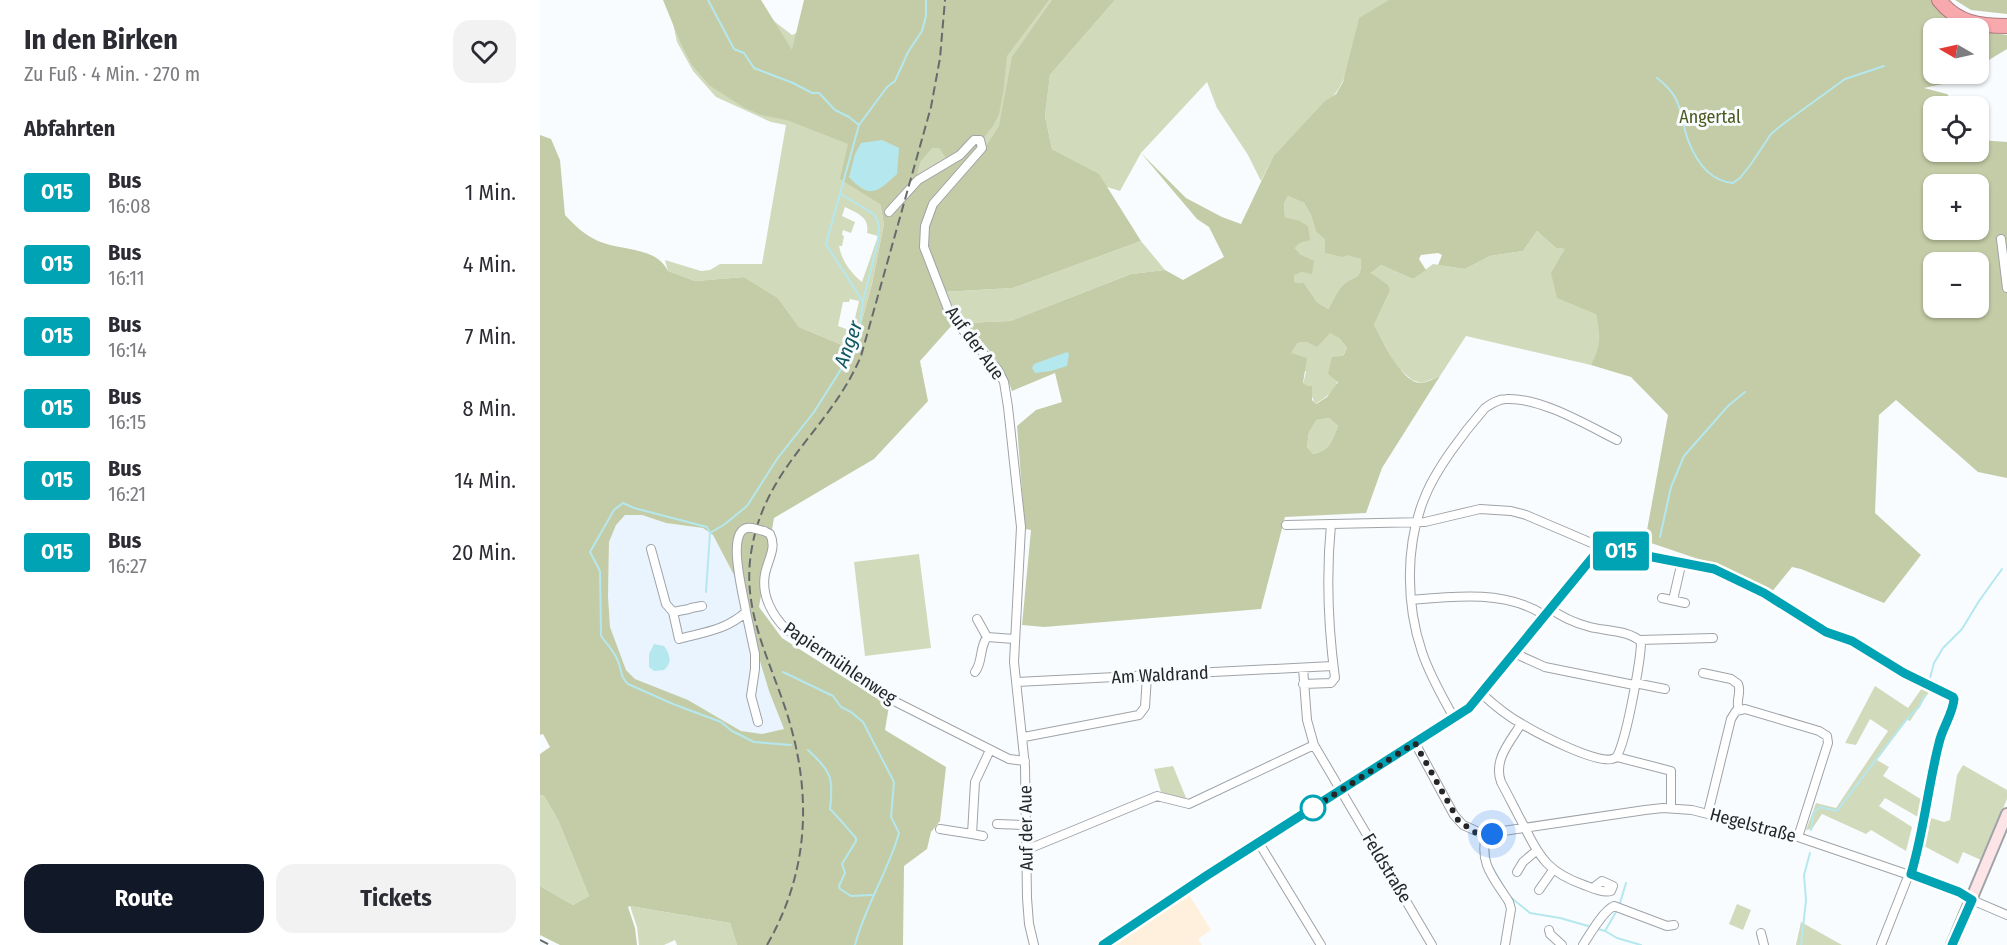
<!DOCTYPE html>
<html lang="de">
<head>
<meta charset="utf-8">
<style>
  :root { --surface:#fff; --page:#f2f2f3; --text:#2b2b33; --muted:#7c7c81; --accent:#111827 }
  body { margin:0; font-family:"Fira Sans Condensed",sans-serif; background:var(--page); color:var(--text); height:100vh; display:flex; flex-direction:column; font-size:22px; white-space:nowrap }
  * { box-sizing:border-box; margin:0 }
  p { font-size:20px; color:var(--muted) }
  .icon { flex:none; width:33px; height:33px; fill:none; stroke:currentColor; stroke-width:2; stroke-linecap:round; stroke-linejoin:round }
  .map { position:relative; flex:1; overflow:hidden }
  .panel { display:flex; flex-direction:column; background:var(--surface); width:540px }
  .panel>* { flex:none }
  .badge { padding:0 12px; border-radius:4px; font-size:21px; line-height:39px }
  .needle { width:39px; rotate:279deg }
  .buttons { position:absolute; left:1383px; top:18px; display:grid; gap:12px }
  .buttons a { display:grid; place-items:center; width:66px; height:66px; border-radius:12px; background:var(--surface); box-shadow:0 2px 4px #0004; font-size:30px }
  .you { position:absolute; width:30px; height:30px; margin:-15px; border:4px solid #fff; border-radius:50%; background:#1a73e8; box-shadow:0 0 0 9px #1a73e833 }
  .map>.badge { position:absolute; translate:-50% -50%; box-shadow:0 0 0 3px #fff }
  h2 { padding:0 24px; font-size:22px; line-height:54px }
  .round { display:grid; place-items:center; flex:none; width:63px; height:63px; border-radius:18px; background:var(--page) }
  .headline { display:flex; align-items:center; justify-content:space-between; height:102px; padding:0 24px }
  h1 { font-size:28px; font-weight:700; line-height:45px }
  .button { display:flex; gap:12px; margin-top:auto; padding:12px 24px }
  .button a { flex:1; height:69px; border-radius:18px; background:var(--accent); color:#fff; font-size:24px; font-weight:700; line-height:69px; text-align:center }
  .button a+a { background:var(--page); color:var(--text) }
  ul { padding:0; list-style:none }
  li { display:flex; align-items:center; gap:18px; height:72px; padding:0 24px }
  li div { flex:1 }
  li b { display:block; font-size:22px }
  li em { font-style:normal }
  li .badge { min-width:66px; font-weight:700; text-align:center }
  main { display:flex; flex:1; min-height:0 }
  .map>svg:first-child { display:block }
</style>
</head>
<body>
<main>
<section class="panel">
<div class="headline"><div><h1>In den Birken</h1><p>Zu Fuß · 4 Min. · 270 m</p></div><a class="round"><svg class="icon" aria-label="heart" viewBox="0 0 24 24"><path d="M12 20l-8-8c-3-5 5-10 8-4 3-6 11-1 8 4z"/></svg></a></div>
<h2>Abfahrten</h2>
<ul>
<li><span class="badge" style="background:#00a3b4;color:#fff">O15</span><div><b>Bus</b><p>16:08</p></div><em>1 Min.</em></li>
<li><span class="badge" style="background:#00a3b4;color:#fff">O15</span><div><b>Bus</b><p>16:11</p></div><em>4 Min.</em></li>
<li><span class="badge" style="background:#00a3b4;color:#fff">O15</span><div><b>Bus</b><p>16:14</p></div><em>7 Min.</em></li>
<li><span class="badge" style="background:#00a3b4;color:#fff">O15</span><div><b>Bus</b><p>16:15</p></div><em>8 Min.</em></li>
<li><span class="badge" style="background:#00a3b4;color:#fff">O15</span><div><b>Bus</b><p>16:21</p></div><em>14 Min.</em></li>
<li><span class="badge" style="background:#00a3b4;color:#fff">O15</span><div><b>Bus</b><p>16:27</p></div><em>20 Min.</em></li>
</ul>
<div class="button"><a>Route</a><a>Tickets</a></div>
</section>
<div class="map">
<svg width="1467" height="945" viewBox="0 0 1467 945">
  <rect width="100%" height="100%" fill="#f9fcff"/>
  <!-- built -->
  <path fill="#e9f4fe" d="M85 515H102L126 523 163 528 173 535 194 575 229 691 244 729 222 734 201 731 148 700 95 679 86 670 70 627 68 596 69 542 76 525Z"/>
  <!-- education -->
  <path fill="#fef0dc" d="M648 893 671 930 658 939 662 945H575L573 943Z"/>
  <!-- green -->
  <path fill="#d2dabc" fill-rule="evenodd" d="M128 0 230 18 252 35 263 30 269 0H561L521 49 403 292 473 288 601 241 625 270 591 274 470 321 425 323 418 320 373 315 371 188 340 204 344 224 332 284 314 350 259 327 238 298 204 277 155 281 128 271 125 260 161 271 170 270 180 264H222L246 125 231 122 176 97 153 71 137 42ZM305 207C317 213 330 217 327 233L338 236 322 282C310 272 302 261 299 246H302L304 236 302 235 303 230 311 233 315 222 302 216ZM310 299 319 301 312 331 298 326 303 302H309Z
    M575 0H1381L1394 28 733 157 721 181 708 155 677 108 667 82 601 153 580 191 567 187 558 174 512 149 505 116 510 75ZM819 18 810 76 798 95 774 114C780 105 792 99 797 91 810 74 814 39 819 18Z
    M748 196 764 203 771 215 776 232 807 254 821 259C822 281 814 275 804 284 797 290 793 302 788 309L777 302 764 283 754 282V274L762 272 761 255 755 248 760 243 758 220 745 217 744 204Z
    M997 231 1016 248 1025 249C1037 273 1062 313 1060 338 1060 349 1056 356 1051 365L926 336 900 376 882 383 872 380 857 367 834 325 850 291 831 273 841 265 873 279 893 264 925 269 950 256 983 251Z
    M791 332 799 338 807 348C792 373 809 385 775 404L768 387 763 384 766 372 750 354 758 343 767 342Z
    M789 418 798 426C791 442 791 450 773 454L767 447 769 432 775 420Z
    M379 554 391 648 325 656 314 562Z
    M1335 686 1368 708 1382 688 1389 692 1370 721 1367 720 1337 760 1349 767 1343 776 1384 801 1378 817 1345 798 1339 806 1372 827 1366 851 1331 830 1326 834 1282 814 1272 829 1266 830 1276 803 1296 808 1348 731 1330 719 1316 745 1305 743Z
    M1423 765 1467 790V799L1441 860 1423 852 1418 864 1384 846 1391 818 1404 822 1410 820 1417 775Z
    M633 766 647 800 621 792 614 769Z
    M0 795 4 796 18 820 49 896 33 905 0 886Z
    M1197 904 1211 910 1203 930 1189 924Z
    M90 906 190 923 197 945H137L135 940 124 945H99L97 927Z
    M1261 922 1302 945H1256Z"/>
  <!-- forest -->
  <path fill="#c3cca6" fill-rule="evenodd" d="M123 0H221L252 50 264 0H509L467 56 463 94 459 114 453 126 390 205 382 251 398 293 413 324 380 361 388 401 334 459 234 518 219 607 242 638 349 706 345 730 406 767 400 821 391 832 387 849 364 866 363 945H197L190 923 90 906 88 907 95 928 97 945H20L0 935V886L33 905 49 896 18 820 4 796 0 795V754L10 747 3 734 0 735V135L11 139 20 160 25 215C35 226 45 235 58 241 80 251 116 246 128 271L155 281 204 277 238 298 259 327 314 350 332 284 344 224 340 204 300 179 308 144 247 120 221 115 203 107 169 85 152 65 141 44ZM392 148H399L406 158 376 179 380 162ZM85 515H102L126 523 163 528 173 535 194 575 229 691 244 729 222 734 201 731 148 700 95 679 86 670 70 627 68 596 69 542 76 525Z
    M512 0H575L510 75 505 116 512 149 559 174 601 241 473 288 403 292 388 250V226L395 204 443 151 459 126 472 57Z
    M849 0H1394L1400 10 1425 28H1394V74H1427L1412 82 1384 88 1407 94 1417 106H1394V152H1438L1439 140 1467 142V478L1438 472 1356 400 1339 415 1335 513 1381 555 1344 603 1261 569 1252 567 1231 593 1176 565 1105 541 1128 415 1091 377 1051 365C1061 345 1061 337 1056 314L1017 298 1011 273 1025 249 1016 248 997 231 983 251 950 256 925 269 898 265 902 255 898 253 881 255 879 259 886 270 873 279 841 265 831 273 848 285 850 291 834 325C843 340 861 384 882 383 888 382 895 378 900 376L842 468 826 513 745 517 721 609 504 627 482 625 491 530 485 529 477 426 496 410 522 402 515 373 472 391C463 363 444 344 425 323L470 321 591 274 625 270 643 280 684 257 669 227 657 219 601 153 646 198 682 217 701 224 733 157 785 101 796 94 803 82 819 18ZM1394 184H1438V230H1394ZM748 196 764 203 771 215 776 232 785 239V253L803 257 807 255 821 259C822 281 814 275 804 284 797 290 793 302 788 309L777 302 764 283 754 282V275L762 272 772 274 774 261 761 255 755 248 760 243 770 240 768 226 758 220 745 217 744 204ZM1394 262H1438V308H1394ZM790 333 799 338 807 348 803 356 792 357 788 374 798 382 787 397 776 404 772 400V386H768L763 383 767 358 751 353 758 343 767 342 777 347ZM789 418 798 426C791 442 791 450 773 454L767 447 769 432 776 420Z
    M1415 0H1467V14L1431 10Z
    M1439 31 1467 35V49L1439 66Z"/>
  <!-- water -->
  <path fill="#b5e8ee" d="M342 140 359 148 357 174C337 192 330 200 309 177L315 154 321 143Z
    M527 352 529 354 527 366 511 371 495 373 492 368 494 364Z
    M114 644 124 646C130 654 133 663 124 670L114 671 109 667V654Z"/>
  <g fill="none" stroke-linecap="round" stroke-linejoin="round">
    <!-- stream -->
    <path stroke="#b5e8ee" stroke-width="2" d="M168 0 194 49 204 53 214 68 253 83 272 93H279L295 110 309 117 319 125
      M1117 78C1125 84 1131 90 1136 99 1142 111 1143 127 1148 140 1156 161 1169 181 1193 183L1200 178 1211 164 1231 134 1243 124 1305 79 1344 66
      M300 194 334 214 339 225 338 241 323 301
      M170 533 185 524 207 506 237 459 274 412 305 363 320 323 323 302 286 244 319 125 347 87 355 81 368 52 382 31 386 16V0
      M1120 537 1131 487 1144 456 1188 406 1205 392
      M166 592 170 533 167 527 94 508 83 503 74 510 50 552 60 571 61 636C67 644 74 651 78 661 82 670 80 677 88 684L133 704 181 722 192 731 214 742 251 745
      M243 672 293 696 301 707 311 712 323 722 354 782 351 817 359 833C348 872 325 906 315 945
      M1390 678 1394 663 1403 648 1422 629 1439 601 1462 569
      M268 750C291 772 294 777 290 809 300 819 307 828 316 838V841L302 864 305 873 299 886 300 889 311 896 332 895
      M1271 830 1274 812 1280 807 1297 811 1366 720 1379 707 1385 695
      M948 846 950 863 969 896 990 913 1020 918 1048 926
      M1080 903 1086 883
      M1076 912 1065 931 1077 938 1101 945
      M1058 929 1065 931
      M1261 945 1266 900 1264 875 1270 853"/>
    <!-- minor casing -->
    <g stroke="#9fa3a7" stroke-width="10">
      <path id="minor" d="M349 212 378 180 420 155 434 140H440L442 148 393 204 385 226 384 247 408 309 415 321 458 370 464 382 468 407 481 527 474 662 485 766 487 898 489 924 494 945
        M1461 239 1467 288
        M746 525 791 524
        M224 531 230 534C237 548 228 559 225 574 221 595 232 615 246 629L346 697 469 759 485 761
        M111 549 126 604 133 612 139 639C165 632 186 630 206 612 204 596 183 523 212 528
        M1122 598 1145 603
        M871 600C914 596 966 590 1004 615
        M1133 600 1142 561
        M151 608 162 606
        M133 612 149 609
        M206 612 215 654V669L211 696 218 722
        M437 619 447 637 474 639
        M1099 640 1173 638
        M974 653 1005 667 1094 685
        M763 668 767 720 774 745 892 945
        M435 672C443 662 439 648 447 637
        M1163 673 1191 679 1198 684C1202 693 1195 700 1199 710
        M477 682 792 666
        M1095 683 1125 689
        M763 684 791 683 795 678C788 626 786 576 791 524L885 522 940 509 971 511 986 515 1061 547 1174 569 1224 593 1285 632 1312 641 1364 673 1409 694 1414 699C1413 714 1402 728 1399 743 1388 786 1385 831 1371 874
        M942 694C954 705 967 716 982 724 997 733 1061 767 1075 758 1085 752 1101 657 1101 642 1089 630 1065 631 1050 627 1035 623 1022 618 1010 608
        M914 718C902 696 890 676 882 652 866 605 865 546 884 499 895 470 924 432 945 408 951 404 958 399 966 399 1000 397 1047 425 1077 440
        M981 724C970 742 953 760 961 782 969 797 977 813 985 828 1000 859 1010 873 1044 885 1052 888 1063 893 1071 891L1073 886 1062 881 1053 888
        M484 737 599 715 605 707 607 676
        M875 743 914 815 923 825 943 834 1105 810 1123 808 1152 810 1258 837 1419 892 1432 900 1467 915
        M1077 757 1131 771V808
        M1168 813 1191 719 1196 711 1205 709 1279 731 1287 736 1288 743 1258 837
        M457 824 486 825
        M400 829 432 834
        M946 835C939 865 954 878 969 902L971 909 965 945
        M443 836 432 834 435 782 450 750
        M719 843 781 945
        M486 850 617 796 649 804 774 745
        M977 872 983 862 996 851
        M999 890 1013 870
        M1009 930 1010 934 1022 945
        M1221 933 1224 945
        M563 945 666 876 929 708 1061 547
        M1043 945C1050 934 1063 911 1074 906L1127 926 1134 925
        M1341 945 1369 874"/>
    </g>
    <!-- secondary casing -->
    <g stroke="#9fa3a7" stroke-width="14">
      <path id="secondary" d="M1412 945 1467 814"/>
    </g>
    <!-- motorway casing -->
    <g stroke="#ae7b7f" stroke-width="16">
      <path id="motorway" d="M1399 0C1417 23 1439 26 1467 26"/>
    </g>
    <!-- minor -->
    <use href="#minor" stroke="#fff" stroke-width="8"/>
    <!-- secondary -->
    <use href="#secondary" stroke="#fde5e7" stroke-width="10"/>
    <!-- motorway -->
    <use href="#motorway" stroke="#f8a9ae" stroke-width="14"/>
    <!-- rail -->
    <path stroke="#676a6c" stroke-width="2" stroke-dasharray="9 4.5" stroke-linecap="butt" d="M0 940 10 945
      M227 945C273 865 272 781 241 696 225 651 205 609 210 561 220 468 288 434 321 356L391 107 400 58 405 0"/>
    <!-- minor-bridge casing -->
    <g stroke="#9fa3a7" stroke-width="10" stroke-linecap="butt">
      <path id="minor-bridge" d="M212 528 224 531"/>
    </g>
    <!-- minor-bridge -->
    <use href="#minor-bridge" stroke="#fff" stroke-width="8"/>
  </g>
  <g fill="none" stroke-linecap="round" stroke-linejoin="round">
    <!-- line casing -->
    <g stroke="#fff" stroke-width="14">
      <path id="line" d="M563 945 666 876 929 708 1061 547 1174 569 1224 593 1286 632 1312 641 1364 673 1413 697 1414 699C1413 714 1402 728 1399 743 1388 786 1384 831 1371 874L1419 892 1432 900 1412 945"/>
    </g>
    <!-- line -->
    <use href="#line" stroke="#00a3b4" stroke-width="9"/>
    <!-- walk -->
    <path stroke="#242628" stroke-width="6" stroke-dasharray="0 10.8" d="M773 808 770 810 875 743 918 820 934 832 946 835 952 834"/>
  </g>
  <!-- markers -->
  <circle fill="#fff" stroke="#00a3b4" stroke-width="3" cx="773" cy="808" r="12"/>
  <g text-anchor="middle" dominant-baseline="central" stroke-width="6" stroke-linejoin="round" paint-order="stroke">
    <!-- park labels -->
    <g font-size="18" fill="#4e581e" stroke="#f9fcff">
      <text x="1170" y="117">Angertal</text>
    </g>
    <!-- street labels -->
    <g font-size="18" fill="#242628" stroke="#f9fcff">
      <text transform="translate(435 343) rotate(54)">Auf der Aue</text>
      <text transform="translate(300 663) rotate(34)">Papiermühlenweg</text>
      <text transform="translate(620 675) rotate(-3)">Am Waldrand</text>
      <text transform="translate(1213 825) rotate(15)">Hegelstraße</text>
      <text transform="translate(486 828) rotate(-91)">Auf der Aue</text>
      <text transform="translate(847 868) rotate(59)">Feldstraße</text>
    </g>
    <!-- water labels -->
    <g font-size="20" font-style="italic" fill="#10575e" stroke="#f9fcff">
      <text transform="translate(308 344) rotate(-70)">Anger</text>
    </g>
  </g>
</svg>
<div class="buttons">
<a><svg class="needle" viewBox="-14 -14 28 28"><path d="M0-13l5 13h-10z" fill="#e53935"/><path d="M0 13l5-13h-10z" fill="#7c7c81"/></svg></a>
<a><svg class="icon" aria-label="locate" viewBox="0 0 24 24"><circle cx="12" cy="12" r="6"/><path d="M12 2v4M12 18v4M2 12h4M18 12h4"/></svg></a>
<a>+</a>
<a>−</a>
</div>
<div class="you" style="left:952px;top:834px"></div>
<b class="badge" style="left:1081px;top:551px;background:#00a3b4;color:#fff">O15</b>
</div>
</main>
</body>
</html>
